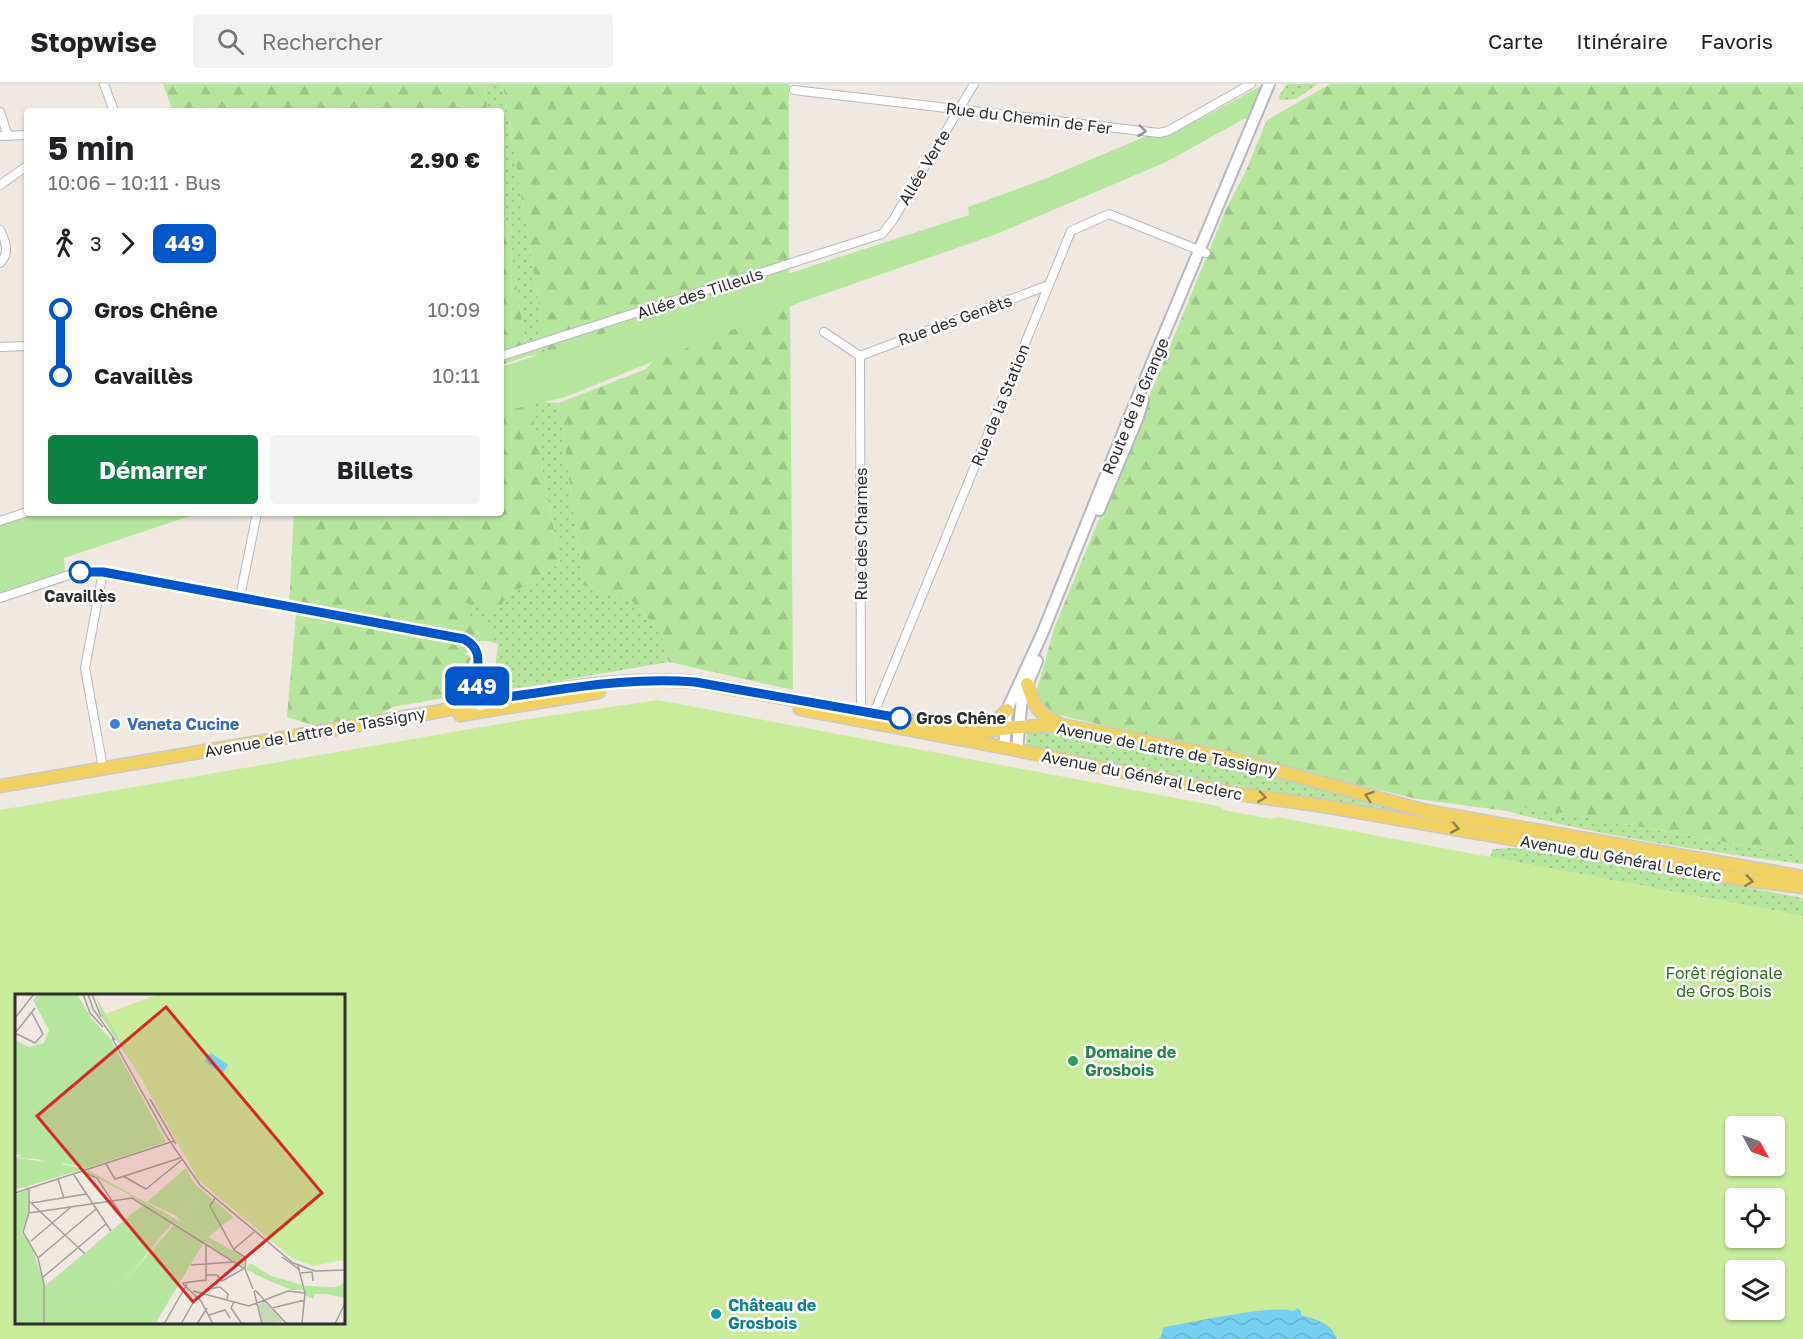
<!DOCTYPE html>
<html lang="fr">
<head>
<meta charset="utf-8">
<style>
  :root { --surface:#fff; --page:#f2f2f2; --text:#202124; --muted:#757577; --line:#e0e0e0; --accent:#0b8043 }
  body { margin:0; font-family:"Golos Text",sans-serif; background:var(--page); color:var(--text); height:100vh; display:flex; flex-direction:column; font-size:22px; white-space:nowrap }
  * { box-sizing:border-box; margin:0 }
  p { font-size:20px; color:var(--muted) }
  .icon { flex:none; width:33px; height:33px; fill:none; stroke:currentColor; stroke-width:2; stroke-linecap:round; stroke-linejoin:round }
  .map { position:relative; flex:1; overflow:hidden }
  .details { position:absolute; left:24px; top:24px; width:480px; height:408px; display:flex; flex-direction:column; background:var(--surface); border-radius:6px; box-shadow:0 2px 4px #0004 }
  .details>* { flex:none }
  .badge { padding:0 12px; border-radius:9px; font-size:21px; line-height:39px }
  .needle { width:39px; rotate:130deg }
  .tools { position:absolute; left:1725px; top:1032px; display:grid; gap:12px }
  .tools a { display:grid; place-items:center; width:60px; height:60px; border-radius:6px; background:var(--surface); box-shadow:0 2px 4px #0004; font-size:30px }
  .map>.badge { position:absolute; translate:-50% -50%; box-shadow:0 0 0 3px #fff }
  .legs { display:flex; align-items:center; gap:9px; height:66px; padding:0 24px; font-size:20px }
  .legs p { margin-inline-start:auto }
  .headline { display:flex; align-items:center; justify-content:space-between; height:102px; padding:0 24px }
  h1 { font-size:33px; font-weight:700; line-height:45px }
  .action { display:flex; gap:12px; margin-top:auto; padding:12px 24px }
  .action a { flex:1; height:69px; border-radius:6px; background:var(--accent); color:#fff; font-size:24px; font-weight:700; line-height:69px; text-align:center }
  .action a+a { background:var(--page); color:var(--text) }
  ul { padding:0 24px; list-style:none }
  li { display:flex; align-items:center; gap:21px; height:66px; font-size:22px }
  li i { display:grid; place-items:center; width:9px; height:100%; margin:0 8px; background:currentColor }
  li i::after { content:''; width:15px; height:15px; margin:-8px; border:4px solid; border-radius:50%; background:var(--surface) }
  li p { margin-inline-start:auto }
  li:first-child i { background:linear-gradient(#0000 50%,currentColor 0) }
  li:last-child i { background:linear-gradient(currentColor 50%,#0000 0) }
  header { display:flex; align-items:center; gap:36px; box-sizing:border-box; height:84px; padding:0 30px; background:var(--surface); border-bottom:2px solid var(--line) }
  header strong { font-size:28px }
  nav { display:flex; gap:33px; margin-inline-start:auto; font-size:21px }
  .search { width:420px; height:54px; background:var(--page); display:flex; align-items:center; gap:15px; box-sizing:border-box; padding:0 21px; border-radius:6px; color:var(--muted); font-size:22px }
  .map>svg:first-child { display:block }
</style>
</head>
<body>
<header>
<strong>Stopwise</strong>
<div class="search"><svg class="icon" aria-label="search" viewBox="0 0 24 24"><circle cx="10" cy="10" r="6"/><path d="M15 15l6 6"/></svg>Rechercher</div>
<nav><a>Carte</a><a>Itinéraire</a><a>Favoris</a></nav>
</header>
<div class="map">
<svg width="1803" height="1255" viewBox="0 0 1803 1255">
  <defs>
    <pattern id="grass-dots" width="8" height="8" patternUnits="userSpaceOnUse" patternTransform="scale(1.5)"><rect width="8" height="8" fill="#b6e59e"/><path d="M2 2h.1M6 6h.1" fill="none" stroke="#9dc588" stroke-width="1.8" stroke-linecap="round"/></pattern>
    <pattern id="forest-firs" width="22" height="20" patternUnits="userSpaceOnUse" patternTransform="scale(1.5)"><rect width="22" height="20" fill="#b6e59e"/><path d="M5 1l3.5 6h-7zM16 11l3.5 6h-7z" fill="#9dc588"/></pattern>
    <pattern id="water-waves" width="16" height="10" patternUnits="userSpaceOnUse" patternTransform="scale(1.5)"><rect width="16" height="10" fill="#75cff0"/><path d="M0 5q4-4 8 0t8 0" fill="none" stroke="#66b2ce"/></pattern>
  </defs>
  <rect width="100%" height="100%" fill="#efe9e1"/>
  <!-- grass -->
  <path fill="url(#grass-dots)" d="M484 0H503L547 270 528 272 501 107V27H488Z
    M1287 0H1318L1296 15 1280 16 1279 12Z
    M530 317 559 319 583 501 632 517 661 548 669 578 505 606 493 605 498 560 487 557 492 547 471 540 461 516 494 530 507 513 560 479Z
    M1049 647 1245 683 1293 698 1439 735 1436 739 1026 663 1027 648Z
    M1529 723 1803 772V780C1704 767 1604 753 1507 727Z
    M1529 763 1803 814V832L1490 773 1493 765Z"/>
  <!-- forest -->
  <path fill="url(#forest-firs)" d="M163 0H484L488 27H173Z
    M503 0H789V196L547 270Z
    M1330 0H1803V772L1529 723 1507 727 1417 715 1059 631 1041 623 1035 613 1054 545 1227 123 1245 89 1267 36Z
    M501 107 528 272 501 281Z
    M789 217 790 230 793 606 669 578 661 548 632 517 583 501 559 319 646 285 664 264Z
    M530 317 560 479 507 513 494 531 462 517 471 532V539L475 535 486 537 492 547 487 557H477L470 561 466 570 471 574 466 586 471 595V609L393 623 380 630 316 642 287 633 296 530 289 522 294 429H501V328Z"/>
  <!-- park -->
  <path fill="#b6e59e" d="M1259 3 1264 5 1252 33 1244 35 1166 78 994 151 801 218 565 313 501 328V283L969 131 968 123 1042 96 1149 51H1170Z
    M40 429H199L64 474 65 488 10 508 0 509V441Z"/>
  <!-- pitch -->
  <path fill="#c9ec9a" fill-rule="evenodd" d="M658 616 1218 722 1224 726 1271 735 1277 733 1803 832V1255H0V726L535 634ZM16 912H344V1238H16ZM1736 1042H1774V1082H1736ZM1736 1114H1774V1154H1736ZM1736 1186H1774V1226H1736Z"/>
  <!-- water -->
  <path fill="url(#water-waves)" d="M1298 1224 1301 1227V1231C1316 1236 1331 1238 1337 1255H1157L1161 1253 1163 1243C1191 1239 1270 1220 1293 1227Z"/>
  <g fill="none" stroke-linecap="round" stroke-linejoin="round">
    <!-- minor casing -->
    <g stroke="#b4b7c1" stroke-width="10">
      <path id="minor" d="M104 0 114 27
        M794 6 1159 49 1168 47 1251 0
        M0 28 8 52
        M0 52 27 51
        M0 101 27 82
        M0 179C10 169 6 158 0 146
        M824 248 860 272
        M0 263 27 262
        M501 272 882 150 893 136 974 0
        M860 272 861 627
        M860 272 1049 201
        M0 437 27 428
        M240 513 257 429
        M0 514 75 489 96 487 464 555C481 565 478 576 477 593 477 603 478 613 481 623
        M874 629 1071 147 1109 130 1206 169
        M103 684 85 584 103 488"/>
    </g>
    <!-- secondary casing -->
    <g stroke="#b4b7c1" stroke-width="14">
      <path id="secondary" d="M1099 426 1138 333 1143 316
        M1004 664 1007 626 1042 550 1131 329 1269 0
        M1017 666 1022 613 1037 577"/>
    </g>
    <!-- primary casing -->
    <g stroke="#c9c9c9" stroke-width="15">
      <path id="primary" d="M1027 600C1035 623 1036 628 1058 639
        M800 625 1017 666 1122 688 1245 711 1324 722 1746 796 1803 803
        M460 631 599 608
        M986 647 1007 626
        M0 702 435 628C520 611 607 591 695 598L956 645 986 647 1018 643 1062 641 1230 674 1426 727 1803 793"/>
    </g>
    <!-- minor -->
    <use href="#minor" stroke="#fff" stroke-width="8"/>
    <!-- secondary -->
    <use href="#secondary" stroke="#fff" stroke-width="10"/>
    <!-- primary -->
    <use href="#primary" stroke="#f2d163" stroke-width="12"/>
  </g>
  <!-- one-way arrows -->
  <defs><path id="oneway-chevron" d="M-2-3.5L2.5 0L-2 3.5" fill="none" stroke-width="1.6" stroke-linecap="round" stroke-linejoin="round" transform="scale(1.5)"/></defs>
  <use stroke="#969696" href="#oneway-chevron" transform="translate(1142 47) rotate(7)"/>
  <g stroke="#908048">
    <use href="#oneway-chevron" transform="translate(1369 712) rotate(-163)"/>
    <use href="#oneway-chevron" transform="translate(1262 713) rotate(8)"/>
    <use href="#oneway-chevron" transform="translate(1455 744) rotate(10)"/>
    <use href="#oneway-chevron" transform="translate(1749 797) rotate(8)"/>
  </g>
  <g fill="none" stroke-linecap="round" stroke-linejoin="round">
    <!-- line-1 casing -->
    <g stroke="#fff" stroke-width="14">
      <path id="line-1" d="M80 488H103L464 555C482 565 478 577 477 594 477 602 478 610 480 619 501 613 522 611 543 608 594 600 644 594 695 598L900 634"/>
    </g>
    <!-- line-1 -->
    <use href="#line-1" stroke="#0055c8" stroke-width="9"/>
  </g>
  <!-- markers -->
  <g fill="#fff" stroke="#0055c8" stroke-width="3">
    <circle cx="80" cy="488" r="10"/>
    <circle cx="900" cy="634" r="10"/>
  </g>
  <circle fill="#3f7fe0" stroke="#fff" stroke-width="2" cx="115" cy="640" r="6"/>
  <circle fill="#2e9e5b" stroke="#fff" stroke-width="2" cx="1073" cy="977" r="6"/>
  <circle fill="#0f9aa8" stroke="#fff" stroke-width="2" cx="716" cy="1230" r="6"/>
  <g text-anchor="middle" dominant-baseline="central" stroke-width="5" stroke-linejoin="round" paint-order="stroke">
    <!-- street labels -->
    <g font-size="16" fill="#2e2e2e" stroke="#fff">
      <text transform="translate(1029 34) rotate(7)">Rue du Chemin de Fer</text>
      <text transform="translate(924 83) rotate(-59)">Allée Verte</text>
      <text transform="translate(700 209) rotate(-18)">Allée des Tilleuls</text>
      <text transform="translate(955 236) rotate(-20)">Rue des Genêts</text>
      <text transform="translate(1000 321) rotate(-68)">Rue de la Station</text>
      <text transform="translate(1135 322) rotate(-67)">Route de la Grange</text>
      <text transform="translate(861 450) rotate(-90)">Rue des Charmes</text>
      <text transform="translate(315 648) rotate(-10)">Avenue de Lattre de Tassigny</text>
      <text transform="translate(1167 665) rotate(11)">Avenue de Lattre de Tassigny</text>
      <text transform="translate(1142 691) rotate(11)">Avenue du Général Leclerc</text>
      <text transform="translate(1621 774) rotate(10)">Avenue du Général Leclerc</text>
    </g>
    <!-- stop labels -->
    <g font-size="16" font-weight="bold" fill="#2e2e2e" stroke="#fff">
      <text x="80" y="512">Cavaillès</text>
      <text x="916" y="634" text-anchor="start">Gros Chêne</text>
    </g>
    <!-- shop labels -->
    <g font-size="16" font-weight="bold" fill="#366cbe" stroke="#fff" text-anchor="start">
      <text x="127" y="640">Veneta Cucine</text>
    </g>
    <!-- park labels -->
    <g font-size="16" fill="#2c6e1b" stroke="#fff">
      <text x="1724" y="889">Forêt régionale<tspan x="1724" dy="18">de Gros Bois</tspan></text>
    </g>
    <!-- leisure labels -->
    <g font-size="16" font-weight="bold" fill="#27864d" stroke="#fff" text-anchor="start">
      <text x="1085" y="968">Domaine de<tspan x="1085" dy="18">Grosbois</tspan></text>
    </g>
    <!-- culture labels -->
    <g font-size="16" font-weight="bold" fill="#0d838f" stroke="#fff" text-anchor="start">
      <text x="728" y="1221">Château de<tspan x="728" dy="18">Grosbois</tspan></text>
    </g>
  </g>
  <!-- overview -->
  <g transform="translate(15 910)">
    <rect width="330" height="330" fill="#efe9e1"/>
    <path d="M81 3 128 87 87 23ZM0 159 48 167 47 170 69 175 56 179 23 165 0 164 6 162ZM179 189 197 205 191 215 179 209 164 226 162 222 179 204ZM158 228 110 287V299H100L98 289 108 286Z" fill="#b6e59e"/>
    <path d="M23 0H62L76 24 95 44 151 148 72 174 0 159V46L14 53 29 49 34 36 18 6ZM0 164 43 169 56 179 13 192 14 219 6 239 14 245 30 292 130 209 158 228 108 286 98 289 100 299H110V287L160 230 189 248 140 330H0V201L12 196 11 193 0 195ZM171 174 179 189V204L162 222 132 208ZM199 206 218 223 193 243 164 226 178 209 191 214V210Z" fill="#b6e59e"/>
    <path d="M249 307 268 327 248 330 242 311Z" fill="#c8d9b8"/>
    <path d="M73 176 222 259 231 265 229 273 108 197 69 178ZM235 269 256 282 287 291 288 296H277L250 285 231 275ZM330 289V304L311 300H299V305L291 302 289 292 321 293Z" fill="#b6e59e"/>
    <path d="M144 0H330V272L327 266 298 272 277 264 184 187 90 20Z" fill="#c9ec9a"/>
    <path d="M196 59 213 71 207 80 191 68V62Z" fill="#75cff0"/>
    <path fill="none" stroke="#a29e99" stroke-width="1.5" d="M68 0 75 19 88 33M73 0 78 15 100 46M77 0 86 23M0 24 19 0M1 38 20 14M0 39 20 49 28 40 17 19M97 44 152 143 185 191 278 269 300 277 330 276M135 105 161 150M91 170 100 185 165 164M68 178 82 184 109 225M59 181 96 237M108 182 131 195M43 185 49 204M14 195V219L8 238 23 264 29 290V330M131 195 168 165M0 199 159 147M200 204 195 212 219 256 231 264 230 275 238 295M14 207 70 260M17 209 71 200M14 219 117 204 230 275M16 247 56 213M219 255 239 238M267 263 285 276M23 264 81 215M176 271 219 268M283 272 290 299 287 330M286 279 297 278 298 287M191 281H202L207 287 228 275M27 284 91 230M167 289 191 286V251M168 290 186 307 198 330M193 295 205 293 213 300 212 305M240 296 272 330M178 297 234 312 273 297 290 299M239 297 247 330M219 308 216 314 227 330M257 314 290 306M194 321 210 316 215 324M149 330 172 290M166 330 182 302M182 330 192 314M320 330 330 309"/>
    <path fill="#d62828" fill-opacity="0.15" stroke="#d62828" stroke-width="3" d="M151 13 307 199 178 308 22 122Z"/>
    <rect width="330" height="330" fill="none" stroke="#2e2e2e" stroke-width="3"/>
  </g>
</svg>
<div class="tools">
<a><svg class="needle" viewBox="-14 -14 28 28"><path d="M0-13l5 13h-10z" fill="#e53935"/><path d="M0 13l5-13h-10z" fill="#757577"/></svg></a>
<a><svg class="icon" aria-label="locate" viewBox="0 0 24 24"><circle cx="12" cy="12" r="6"/><path d="M12 2v4M12 18v4M2 12h4M18 12h4"/></svg></a>
<a><svg class="icon" aria-label="layers" viewBox="0 0 24 24"><path d="M12 4l9 5-9 5-9-5zM3 14l9 5 9-5"/></svg></a>
</div>
<b class="badge" style="left:477px;top:602px;background:#0055c8;color:#fff">449</b>
<section class="details">
<div class="headline"><div><h1>5 min</h1><p>10:06 – 10:11 · Bus</p></div><b>2.90 €</b></div>
<div class="legs"><svg class="icon" aria-label="walk" viewBox="0 0 24 24"><circle cx="13" cy="4" r="2"/><path d="M13 8l-2 6 4 7M11 14l-3 7M7 12l3-4h3l4 4"/></svg>3<svg class="icon" aria-label="forward" viewBox="0 0 24 24"><path d="M9 5l7 7-7 7"/></svg><b class="badge" style="background:#0055c8;color:#fff">449</b></div>
<ul>
<li><i style="color:#0055c8"></i><b>Gros Chêne</b><p>10:09</p></li>
<li><i style="color:#0055c8"></i><b>Cavaillès</b><p>10:11</p></li>
</ul>
<div class="action"><a>Démarrer</a><a>Billets</a></div>
</section>
</div>
</body>
</html>
